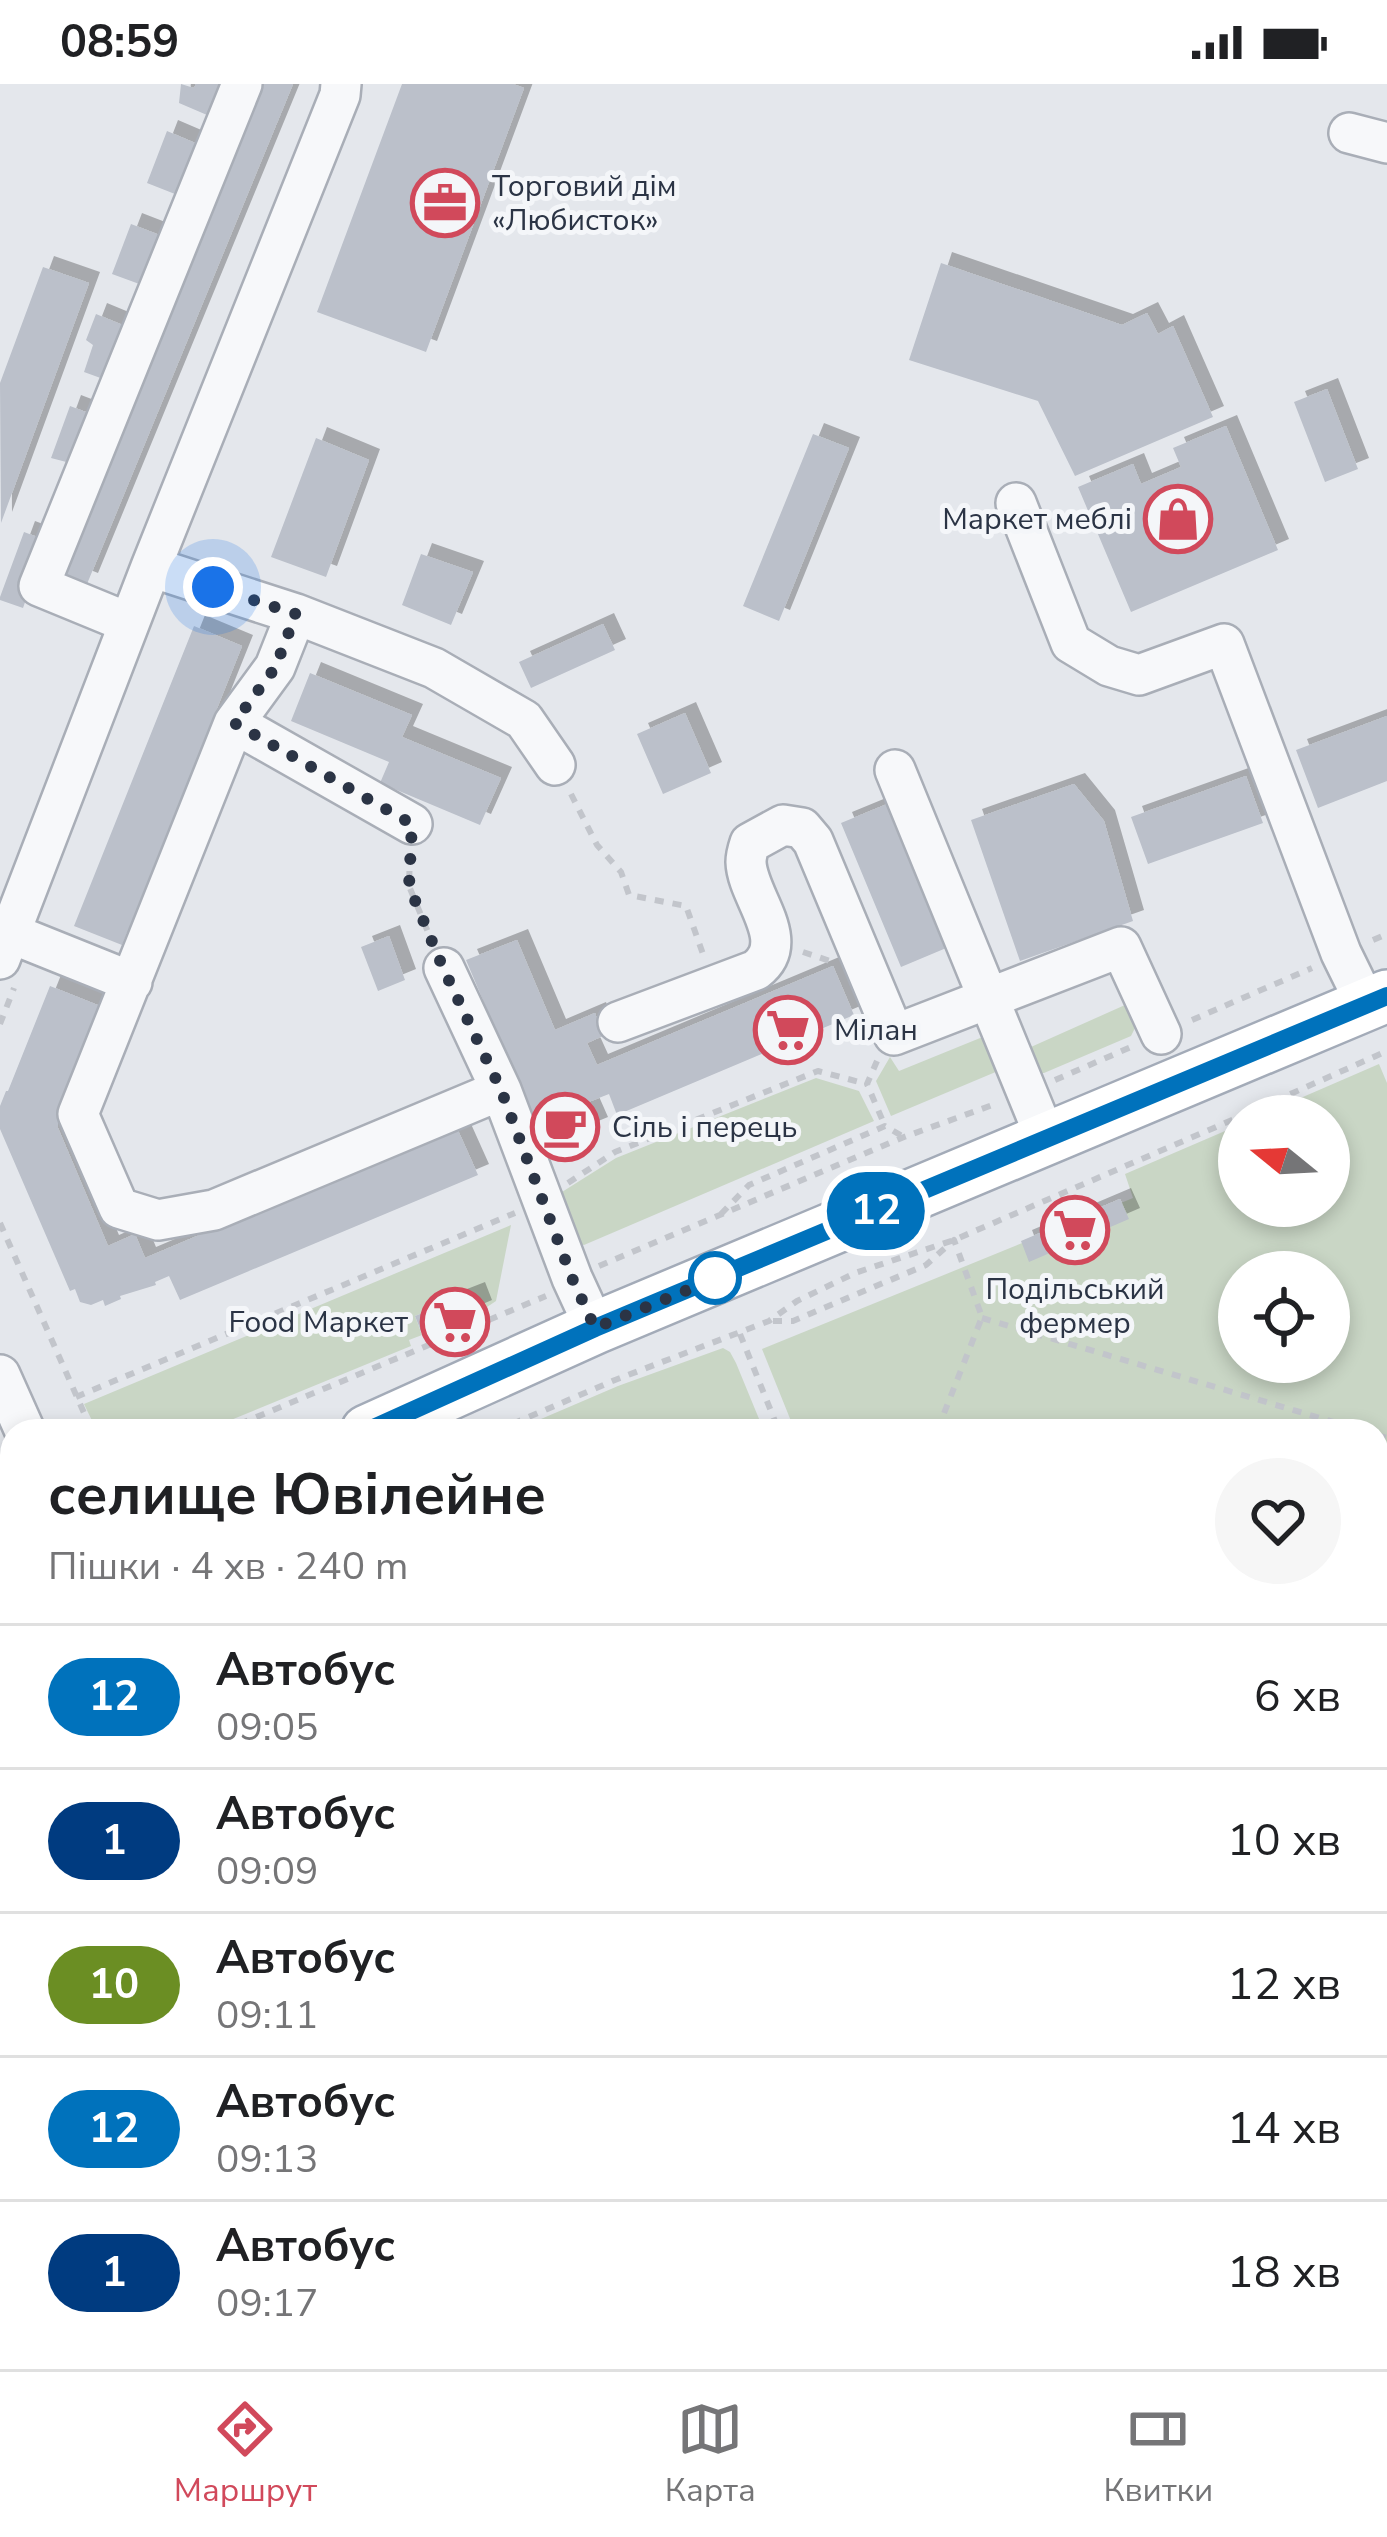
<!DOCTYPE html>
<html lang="uk">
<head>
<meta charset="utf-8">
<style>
  :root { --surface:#fff; --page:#f6f6f6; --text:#202124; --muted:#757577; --line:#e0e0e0; --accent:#d1495b }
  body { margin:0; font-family:"Nunito Sans",sans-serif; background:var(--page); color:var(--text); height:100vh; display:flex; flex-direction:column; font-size:45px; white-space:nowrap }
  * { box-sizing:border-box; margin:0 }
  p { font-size:39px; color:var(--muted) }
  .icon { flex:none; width:66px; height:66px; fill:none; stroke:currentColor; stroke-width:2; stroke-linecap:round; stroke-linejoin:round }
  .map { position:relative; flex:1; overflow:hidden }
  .sheet { position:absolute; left:0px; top:1335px; width:1389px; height:951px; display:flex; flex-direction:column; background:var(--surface); border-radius:36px 36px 0 0; box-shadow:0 6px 18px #0003 }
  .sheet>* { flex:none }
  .badge { padding:0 24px; border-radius:39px; font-size:42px; line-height:78px }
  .needle { width:78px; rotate:288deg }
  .tools { position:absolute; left:1218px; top:1011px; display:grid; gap:24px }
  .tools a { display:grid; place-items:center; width:132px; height:132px; border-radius:50%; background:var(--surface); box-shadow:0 6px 18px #0003; font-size:60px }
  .you { position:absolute; width:60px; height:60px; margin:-30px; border:9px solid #fff; border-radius:50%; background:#1a73e8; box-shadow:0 0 0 18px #1a73e833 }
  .map>.badge { position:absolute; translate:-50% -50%; box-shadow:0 0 0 6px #fff }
  .round { display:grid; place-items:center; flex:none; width:126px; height:126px; border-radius:63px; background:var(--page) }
  .overview { display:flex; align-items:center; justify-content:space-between; height:204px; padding:0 48px }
  h1 { font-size:57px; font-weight:700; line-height:90px }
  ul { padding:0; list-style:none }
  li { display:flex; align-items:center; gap:36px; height:144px; padding:0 48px; border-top:3px solid var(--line) }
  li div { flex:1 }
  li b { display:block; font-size:45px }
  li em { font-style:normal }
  li .badge { min-width:132px; font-weight:700; text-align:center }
  .status { display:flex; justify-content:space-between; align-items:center; height:84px; padding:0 60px; background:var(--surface); direction:ltr }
  .status svg { height:33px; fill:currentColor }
  .tab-bar { display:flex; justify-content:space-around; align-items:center; height:168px; border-top:3px solid var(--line); background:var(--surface); font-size:33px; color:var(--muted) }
  .tab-bar a { display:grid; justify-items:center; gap:6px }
  .tab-bar .on { color:var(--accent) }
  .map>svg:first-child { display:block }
</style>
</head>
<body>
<div class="status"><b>08:59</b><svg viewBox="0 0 49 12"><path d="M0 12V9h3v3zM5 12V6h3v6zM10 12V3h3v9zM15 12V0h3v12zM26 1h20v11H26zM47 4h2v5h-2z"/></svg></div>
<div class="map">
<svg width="1387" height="2285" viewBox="0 0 1387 2285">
  <defs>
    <filter id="shadow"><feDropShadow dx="11" dy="-11" stdDeviation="0" flood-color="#0004"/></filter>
  </defs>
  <rect width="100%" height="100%" fill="#e4e7ec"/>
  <!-- built -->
  <path fill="#d2d6de" d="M743 2274H1095L1091 2285H749Z"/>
  <!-- green -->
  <path fill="#c9d6c5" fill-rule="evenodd" d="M1125 921 1135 944 1131 952 1044 989H1033L1022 967Z
    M990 950 998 987 891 1032 876 997 890 973 899 987Z
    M1379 980 1387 999V1390L1377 1394V1347H795L762 1265 1133 1114 1125 1090 1239 1041V1122H1329V1032H1259ZM1239 1188H1329V1278H1239Z
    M816 994 859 1007 874 1037 584 1161 572 1157 554 1113 616 1074Z
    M511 1141 496 1217 481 1227 473 1209 415 1232 422 1251 409 1256 411 1262 204 1347H97L84 1320Z
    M723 1264 730 1268 736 1279 764 1347H513L618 1302Z"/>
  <!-- building -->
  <path fill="#bbc0ca" filter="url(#shadow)" d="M181 0 194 4 196 0H228L214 34 179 19Z
    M259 0H293L87 500 57 488Z
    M402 0H513L524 4 426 268 317 228Z
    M167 47 202 62 180 112 147 99Z
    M131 140 162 152 142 201 112 190Z
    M941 179 1122 241 1147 229 1158 250 1173 242 1213 333 1075 392 1038 317 909 276Z
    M43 183 89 199 1 439 0 299Z
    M96 230 125 242 106 296 84 288 93 261 86 256Z
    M1327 305 1358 385 1325 398 1294 318Z
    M70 322 91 330 74 380 51 374Z
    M1226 342 1278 466 1131 528 1078 403 1133 380 1141 400 1181 383 1173 364Z
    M813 350 849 364 779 537 743 522Z
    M316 354 369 376 326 493 271 473Z
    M24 448 40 454 33 495 23 524 0 516V513Z
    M421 470 473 488 451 541 402 521Z
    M603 540 615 566 531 604 519 578Z
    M194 542 242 562 122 861 74 842Z
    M310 589 412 631 402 653 501 694 480 741 380 699 389 678 291 637Z
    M685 629 711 689 663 710 637 650Z
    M1387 632V697L1318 724 1296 666Z
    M1246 692 1263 739 1148 780 1131 733Z
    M1074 700 1104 737 1133 837 1020 877 971 736Z
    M892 718 951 862 901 883 841 739Z
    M389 852 405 896 378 907 361 863Z
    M517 856 555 946 595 929 603 952 587 959 597 981 833 882 854 931 617 1031 609 1010 586 1019 597 1044 546 1065 466 876Z
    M50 902 100 922 58 1026V1044L108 1162 135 1150 145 1174 456 1042 478 1091 180 1216 169 1192 155 1198 156 1201 120 1212 121 1215 105 1222 103 1216 91 1221 80 1218 75 1205 70 1207 0 1045V1022L6 1007H8Z
    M1120 1115 1129 1135 1029 1178 1021 1157Z
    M474 1209 481 1227 467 1233 469 1238 424 1255 415 1232Z
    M1387 1444V1508L1377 1512V1448Z
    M0 1794 12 1821V1841L0 1846Z
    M1377 1846 1387 1850V1912L1377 1908Z
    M1377 2101 1387 2105V2169L1377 2165Z
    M1377 2266 1387 2270 1384 2285H1347L1319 2274H1377Z
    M548 2274H614L619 2285H553Z
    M837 2274H988L984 2285H954L928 2275 924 2285H833Z"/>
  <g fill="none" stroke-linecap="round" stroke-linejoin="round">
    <!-- minor casing -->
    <g stroke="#a9aeb7" stroke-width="44">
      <path id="minor" d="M1349 49 1387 59
        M1016 419 1071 559 1109 582 1139 591 1224 560 1341 869 1366 920
        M151 483 296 530 434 584 524 636 555 681
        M296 530 275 583 234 639 78 1030 119 1124 158 1136 214 1126 501 1006
        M129 539 39 502 242 0
        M234 639 412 740
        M895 686 1046 1055
        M10 849 132 898
        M0 875 151 483 340 11 341 0
        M444 884 501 1006 572 1194 595 1244
        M618 938 756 886C794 857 747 813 746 778 746 772 748 765 750 759L783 741 802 744 813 757 894 951 1121 863 1161 950
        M0 1291 25 1347
        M1377 1423 1387 1418
        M1377 1529 1384 1526 1387 1529
        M1377 1682 1387 1672
        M1377 1836 1387 1839
        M0 1898 12 1893
        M1377 2002 1387 2006
        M426 2274 431 2285
        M637 2274 642 2285
        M1188 2285 1189 2274"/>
    </g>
    <!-- major casing -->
    <g stroke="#a3abb8" stroke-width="56">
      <path id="major" d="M367 1347 595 1244 1387 912
        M0 1508 12 1503"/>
    </g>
    <!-- path -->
    <path stroke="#c2c5cb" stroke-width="6" stroke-dasharray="9 9" stroke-linecap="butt" d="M571 710 597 761 621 788 629 811 686 822 703 870
      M410 769 409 802 430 853
      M1373 856 1387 850
      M803 868 830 877
      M1192 936 1312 884
      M0 940 14 904
      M877 977 867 1000 885 1042
      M1055 996 1131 963
      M1241 1032 1387 967
      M568 1099 615 1068 818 987 867 1000
      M721 1130 749 1101 885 1042 902 1052
      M0 1139 92 1347
      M599 1182 904 1053 998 1019
      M982 1234 1364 1347
      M773 1237H793L926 1181 954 1156 982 1233 937 1347
      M740 1250 779 1347
      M76 1313 515 1129
      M223 1347 546 1212
      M496 1347 615 1296 769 1237 797 1217 855 1189 954 1156 1239 1033
      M1377 1351 1387 1354
      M0 1444 11 1439
      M485 2274 490 2285"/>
    <!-- minor -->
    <use href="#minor" stroke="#f7f8fa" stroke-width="39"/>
    <!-- major -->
    <use href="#major" stroke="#fff" stroke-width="51"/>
  </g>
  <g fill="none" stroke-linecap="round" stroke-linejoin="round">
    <!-- line casing -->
    <g stroke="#fff" stroke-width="27">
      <path id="line" d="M367 1347 595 1244 1387 912"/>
    </g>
    <!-- line -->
    <use href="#line" stroke="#0072bc" stroke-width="18"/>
    <!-- walk -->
    <path stroke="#2b3445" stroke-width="12" stroke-dasharray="0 21.6" d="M213 503 296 530 275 584 234 639 412 740 409 802 443 884 501 1006 572 1194 595 1244 717 1194H715"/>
  </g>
  <!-- icons -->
  <defs>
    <g id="office-ring" transform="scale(3.45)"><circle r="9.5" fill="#f4f6f9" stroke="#d1495b" stroke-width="1.5"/><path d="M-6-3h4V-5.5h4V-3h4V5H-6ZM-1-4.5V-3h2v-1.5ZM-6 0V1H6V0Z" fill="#d1495b"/></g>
    <g id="shop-ring" transform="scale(3.45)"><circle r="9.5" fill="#f4f6f9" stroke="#d1495b" stroke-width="1.5"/><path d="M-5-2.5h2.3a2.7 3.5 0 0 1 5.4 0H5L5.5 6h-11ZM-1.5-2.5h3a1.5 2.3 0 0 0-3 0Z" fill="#d1495b"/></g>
    <g id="supermarket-ring" transform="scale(3.45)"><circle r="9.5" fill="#f4f6f9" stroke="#d1495b" stroke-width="1.5"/><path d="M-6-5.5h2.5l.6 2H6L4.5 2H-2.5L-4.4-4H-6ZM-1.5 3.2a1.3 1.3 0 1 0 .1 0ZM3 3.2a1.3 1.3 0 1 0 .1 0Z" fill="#d1495b"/></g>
    <g id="cafe-ring" transform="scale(3.45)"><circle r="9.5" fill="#f4f6f9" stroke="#d1495b" stroke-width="1.5"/><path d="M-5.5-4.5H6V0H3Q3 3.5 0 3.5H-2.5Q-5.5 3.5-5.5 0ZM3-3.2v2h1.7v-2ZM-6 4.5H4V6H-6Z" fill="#d1495b"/></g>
  </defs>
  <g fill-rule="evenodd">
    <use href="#office-ring" x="445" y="119"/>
    <use href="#shop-ring" x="1178" y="435"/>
    <use href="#supermarket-ring" x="788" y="946"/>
    <use href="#cafe-ring" x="565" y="1043"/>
    <use href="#supermarket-ring" x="1075" y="1146"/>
    <use href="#supermarket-ring" x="455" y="1238"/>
  </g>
  <!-- markers -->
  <circle fill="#fff" stroke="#0072bc" stroke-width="6" cx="715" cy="1194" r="24"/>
  <g text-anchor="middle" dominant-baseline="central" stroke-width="10" stroke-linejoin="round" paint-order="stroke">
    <!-- poi labels -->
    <g font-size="30" fill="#2b3445" stroke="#f4f6f9" text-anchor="start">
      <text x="492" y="102">Торговий дім<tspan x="492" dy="34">«Любисток»</tspan></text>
      <text x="1132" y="435" text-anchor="end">Маркет меблі</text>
      <text x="834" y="946">Мілан</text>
      <text x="612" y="1043">Сіль і перець</text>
      <text x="1075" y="1205" text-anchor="middle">Подільський<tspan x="1075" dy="34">фермер</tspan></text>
      <text x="408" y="1238" text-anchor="end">Food Маркет</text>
    </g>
  </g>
</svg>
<div class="tools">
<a><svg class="needle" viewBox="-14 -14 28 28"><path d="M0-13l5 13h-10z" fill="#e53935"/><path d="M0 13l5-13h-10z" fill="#757577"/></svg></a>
<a><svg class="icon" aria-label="locate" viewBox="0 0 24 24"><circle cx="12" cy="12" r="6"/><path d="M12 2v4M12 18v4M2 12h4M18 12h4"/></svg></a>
</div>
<div class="you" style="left:213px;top:503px"></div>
<b class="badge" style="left:876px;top:1127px;background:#0072bc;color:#fff">12</b>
<section class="sheet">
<div class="overview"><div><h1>селище Ювілейне</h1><p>Пішки · 4 хв · 240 m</p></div><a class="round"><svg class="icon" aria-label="heart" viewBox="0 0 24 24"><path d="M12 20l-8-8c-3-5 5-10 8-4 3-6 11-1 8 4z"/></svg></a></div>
<ul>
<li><span class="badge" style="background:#0072bc;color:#fff">12</span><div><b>Автобус</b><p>09:05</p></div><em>6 хв</em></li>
<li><span class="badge" style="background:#003b80;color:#fff">1</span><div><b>Автобус</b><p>09:09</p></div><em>10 хв</em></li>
<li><span class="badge" style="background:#6b8e23;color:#fff">10</span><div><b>Автобус</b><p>09:11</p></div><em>12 хв</em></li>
<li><span class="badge" style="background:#0072bc;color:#fff">12</span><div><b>Автобус</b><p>09:13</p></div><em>14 хв</em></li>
<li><span class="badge" style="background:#003b80;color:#fff">1</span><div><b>Автобус</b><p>09:17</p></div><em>18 хв</em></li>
</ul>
</section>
</div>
<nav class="tab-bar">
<a class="on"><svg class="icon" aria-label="directions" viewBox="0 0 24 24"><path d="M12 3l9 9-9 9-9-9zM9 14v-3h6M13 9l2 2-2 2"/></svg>Маршрут</a>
<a><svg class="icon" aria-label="map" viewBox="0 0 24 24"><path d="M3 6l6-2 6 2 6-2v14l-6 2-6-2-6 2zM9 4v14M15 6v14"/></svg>Карта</a>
<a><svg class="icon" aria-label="tickets" viewBox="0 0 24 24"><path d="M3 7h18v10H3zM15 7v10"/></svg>Квитки</a>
</nav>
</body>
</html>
